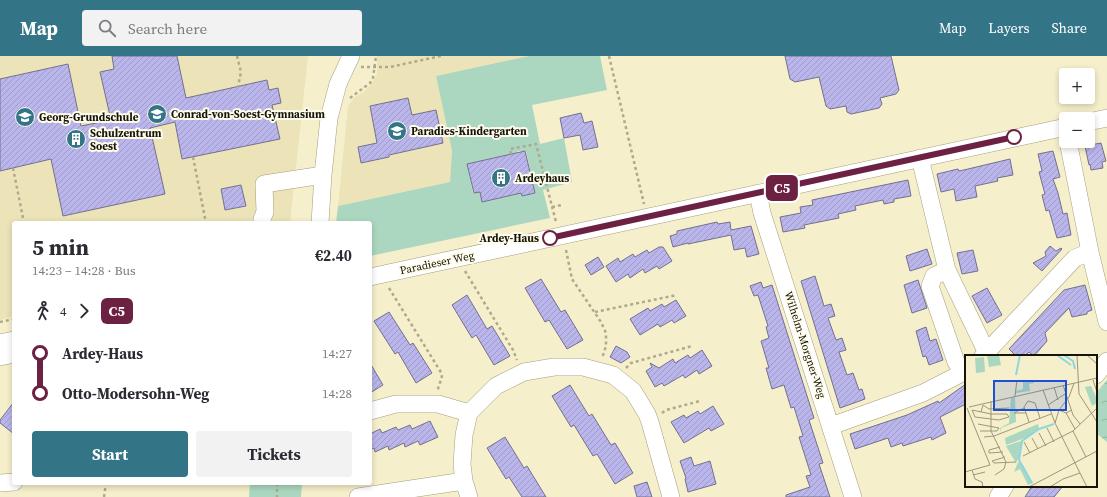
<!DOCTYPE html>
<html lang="en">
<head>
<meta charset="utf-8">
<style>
  :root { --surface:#fff; --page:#f2f2f3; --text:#2b2b33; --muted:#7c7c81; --accent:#337487 }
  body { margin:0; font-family:"Source Serif 4",serif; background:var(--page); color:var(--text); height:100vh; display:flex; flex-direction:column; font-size:15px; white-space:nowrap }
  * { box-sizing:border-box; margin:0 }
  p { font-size:13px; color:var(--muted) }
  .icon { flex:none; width:22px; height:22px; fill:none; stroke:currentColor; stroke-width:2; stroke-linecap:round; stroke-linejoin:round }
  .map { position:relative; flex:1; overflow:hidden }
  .details { position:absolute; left:12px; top:165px; width:360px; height:264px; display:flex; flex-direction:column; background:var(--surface); border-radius:4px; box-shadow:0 2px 6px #0003 }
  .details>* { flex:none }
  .badge { padding:0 8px; border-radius:6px; font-size:14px; line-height:26px }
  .controls { position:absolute; left:1059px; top:12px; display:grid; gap:8px }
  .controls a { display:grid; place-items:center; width:36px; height:36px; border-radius:4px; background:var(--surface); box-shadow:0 2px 6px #0003; font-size:20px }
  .map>.badge { position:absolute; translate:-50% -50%; box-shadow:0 0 0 2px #fff }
  .legs { display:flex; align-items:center; gap:6px; height:44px; padding:0 20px; font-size:13px }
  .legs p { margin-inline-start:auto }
  .head { display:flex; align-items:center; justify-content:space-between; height:68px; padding:0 20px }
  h1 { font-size:22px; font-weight:700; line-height:30px }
  .button { display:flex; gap:8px; margin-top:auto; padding:8px 20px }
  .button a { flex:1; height:46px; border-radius:4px; background:var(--accent); color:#fff; font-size:16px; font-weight:700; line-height:46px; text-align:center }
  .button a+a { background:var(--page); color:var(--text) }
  ul { padding:0 20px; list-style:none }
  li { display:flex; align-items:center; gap:14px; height:40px; font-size:15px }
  li i { display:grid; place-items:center; width:6px; height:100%; margin:0 5px; background:currentColor }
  li i::after { content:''; width:10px; height:10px; margin:-5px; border:3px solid; border-radius:50%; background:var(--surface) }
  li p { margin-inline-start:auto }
  li:first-child i { background:linear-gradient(#0000 50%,currentColor 0) }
  li:last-child i { background:linear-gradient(currentColor 50%,#0000 0) }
  header { display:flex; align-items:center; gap:24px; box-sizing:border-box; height:56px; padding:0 20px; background:var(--accent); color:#fff }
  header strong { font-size:19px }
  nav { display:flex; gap:22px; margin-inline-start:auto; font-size:14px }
  .search { width:280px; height:36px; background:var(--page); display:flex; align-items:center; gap:10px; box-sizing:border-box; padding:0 14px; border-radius:4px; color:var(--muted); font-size:15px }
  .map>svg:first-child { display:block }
</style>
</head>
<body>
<header>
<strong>Map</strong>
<div class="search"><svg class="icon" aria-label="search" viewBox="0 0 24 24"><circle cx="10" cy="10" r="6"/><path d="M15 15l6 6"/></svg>Search here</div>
<nav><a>Map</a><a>Layers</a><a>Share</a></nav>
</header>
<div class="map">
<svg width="1107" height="441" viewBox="0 0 1107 441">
  <defs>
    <pattern id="park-crowns" width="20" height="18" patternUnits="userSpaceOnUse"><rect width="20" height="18" fill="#abd7c0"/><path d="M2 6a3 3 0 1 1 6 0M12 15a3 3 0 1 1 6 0" fill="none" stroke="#92b8a4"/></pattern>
    <pattern id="building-hatch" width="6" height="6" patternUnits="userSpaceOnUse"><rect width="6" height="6" fill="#bab6eb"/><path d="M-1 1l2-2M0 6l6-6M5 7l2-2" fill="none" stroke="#9f9cc8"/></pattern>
  </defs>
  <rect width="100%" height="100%" fill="#f6efcb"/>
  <!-- built -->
  <path fill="#ece4b8" d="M0 0H308L290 167H14V260L0 264Z
    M377 0H529L436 20 452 95 450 126 338 150 348 50 355 41 364 36 372 27 377 18Z"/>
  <!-- grass -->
  <path fill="#abd7c0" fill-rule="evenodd" d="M529 0H600L607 34 532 49 540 88 564 82 572 126 543 134 550 162 370 200V167H336L338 150 450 126 452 95 436 20ZM518 95H526L535 137 522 140 521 137 482 146 480 136 473 137 467 108 516 97Z
    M250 427H302L301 441H249Z"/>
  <!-- park -->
  <path fill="url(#park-crowns)" d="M1107 324V386L1096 377V337Z"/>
  <!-- building -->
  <path fill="url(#building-hatch)" stroke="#73708f" d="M112 0H177L186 42 267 24 269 34 278 32 281 47 272 49 280 83 182 103 175 66 150 72 165 138 63 160 51 103 0 115V23L68 8 81 70 111 64 100 16 114 13Z
    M785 0H891L899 34 896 38 880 42 882 48 879 52 851 58 847 56 846 50 830 53 826 50 819 21 795 26 790 23Z
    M408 42 412 59 436 54 443 87 389 99V101L361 107 358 91 377 87 370 50Z
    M581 57 584 67 592 65 598 91 583 94 580 79 564 82 560 62Z
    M1101 87 1106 105 1102 106 1103 112 1091 114 1090 108 1089 109 1085 90Z
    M525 95 535 137 522 140 521 137 482 146 480 136 474 137 467 108Z
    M1053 95 1060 121 1053 123 1058 137 1063 158 1067 157 1071 179 1057 182 1049 154 1046 155 1042 139 1045 138 1039 116 1042 115 1038 98Z
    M1010 103 1013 119 997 122 998 125 975 130 977 141 956 145 954 133 941 136 937 118 958 113 959 115 968 113Z
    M908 124 911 140 894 143V146L884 148 883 144 855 150 856 154 838 158 839 162 804 169 805 172 783 176 780 161 801 157 800 151 813 149 812 144Z
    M241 129 246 150 225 154 221 133Z
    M717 166 718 168 730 166 731 174 751 170 759 198 747 201 745 192 734 194 731 179 688 188V187L673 191 670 180 677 178V175Z
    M1050 190 1056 195 1061 192 1062 193 1042 215 1033 207 1046 200 1045 196Z
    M659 191H663L672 205 659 213 657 210 645 217 643 213 630 222 628 218 616 226 606 210 618 202 620 206 633 198 635 201 647 194 649 197Z
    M927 193 932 208 910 215 906 200Z
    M973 194 978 215 962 218 957 197Z
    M598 201 604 211 591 219 585 209Z
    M815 220 824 250 831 248 835 260 828 262 836 284 842 282 846 294 839 296 847 319 853 317 859 334 862 333 865 343 840 352 801 225Z
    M541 223 561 256 565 254 583 284 567 293 549 264 545 266 525 232Z
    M918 224 927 252 912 257 904 229Z
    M761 226 763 232 772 229 795 302 814 362 809 364 823 407 819 408 830 441H786V439L810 431 806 420 811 419 799 381 803 380 794 351 791 352 784 329 772 333 766 312H769L761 285 769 282 766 271 768 270 758 239 754 240 750 230Z
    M1085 229 1092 254 1087 256V258L1072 261 1069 252 1045 277 1047 285 1034 300 1029 296 1025 300H1016L1009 293 1064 234Z
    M987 232 1002 259 987 267 972 240Z
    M467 239 487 273 492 270 510 300 494 309 476 279 472 282 452 249Z
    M676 244 686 260 674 267 672 264 660 271 658 268 640 279 630 263 648 252 650 255 662 248 664 251Z
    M389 256 410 289 413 287 432 317 416 327 398 296 395 298 374 265Z
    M926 271 930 285 936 283 943 304 929 309 926 300 923 301 916 275Z
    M616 290 627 296 630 301 621 307 610 301Z
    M702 294 712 310 699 318 697 314 685 322 683 319 664 330 662 327 655 331 646 315 652 311 650 307 659 312 673 303 675 307 688 299 690 302Z
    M370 307 383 329 370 337Z
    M966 328V348L940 361 946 377 932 384 931 381 903 390 902 387 891 391 888 382 855 393 850 378 907 359 938 345 939 347Z
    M570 329 589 360 592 358 611 389 615 387 633 417 615 428 597 398 593 400 574 369 571 371 552 340Z
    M14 346V378L0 367V364Z
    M713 350 724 368 711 375 709 372 684 387 671 366 684 359 686 362 698 355 700 358Z
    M430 365 438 381 420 389 418 385 405 391 404 387 389 394 388 390 375 396 374 392 370 394V378L380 373 382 377 396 371 398 374 410 369 412 373Z
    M505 381 524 412 527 410 546 441H522L509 421 506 423 487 392Z
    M691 401 694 410 710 405 716 428 688 436 685 423 686 422 680 405Z
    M647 426 652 441H637L634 430Z
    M1032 430H1063L1054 441H1025Z"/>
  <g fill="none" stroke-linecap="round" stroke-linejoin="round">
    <!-- minor casing -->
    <g stroke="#a49e7c" stroke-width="18">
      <path id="minor" d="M1088 66 1107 62
        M1068 85 1090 196 1107 266
        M920 102 947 214 987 297
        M758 137 762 157 853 441
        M262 163 265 156 264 128 323 119
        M320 167 323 119 329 62 338 28 351 0
        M947 214 934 220 930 230 956 306 964 316
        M370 221 1066 71
        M0 287 14 284
        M983 300 1075 202 1090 196
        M0 301 14 298
        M1096 319 1107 305
        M370 355 396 348H438L469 357
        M831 370 923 337 966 315
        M0 427 14 426
        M358 441 464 425
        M469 441 464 425 462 408 464 379 469 357 496 330 524 316 554 311H583L613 319 633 335 647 358 650 366 671 441
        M998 441 1005 430"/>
    </g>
    <!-- path -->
    <path stroke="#afa98d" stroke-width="2.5" stroke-dasharray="3 3" stroke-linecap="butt" d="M237 0 241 16 238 31
      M609 0 644 148
      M361 11H390L441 0
      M350 42 370 27 373 22 376 0
      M511 98 510 93 536 88 556 166
      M193 101 206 167
      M13 112 24 167
      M552 151 562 149
      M566 194 572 223 601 266 606 277V290L602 302
      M465 215 513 294 517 304
      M389 232 442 318C442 325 438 328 438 335
      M595 256 677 239
      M0 266 14 263
      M626 312 631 307 692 290
      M662 357 666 354 700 345
      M277 427V441
      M104 441 106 427"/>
    <!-- minor -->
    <use href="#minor" stroke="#fff" stroke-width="17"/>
  </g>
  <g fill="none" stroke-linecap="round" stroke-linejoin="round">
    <!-- line-1 casing -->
    <g stroke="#fff" stroke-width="9">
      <path id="line-1" d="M550 182 1014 81"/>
    </g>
    <!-- line-1 -->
    <use href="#line-1" stroke="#6c2142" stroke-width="6"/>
  </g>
  <!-- icons -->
  <defs>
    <g id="school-disc" transform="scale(1)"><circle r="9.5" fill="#337487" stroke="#fefced"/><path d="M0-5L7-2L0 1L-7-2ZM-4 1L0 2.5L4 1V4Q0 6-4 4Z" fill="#fff"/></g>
    <g id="building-disc" transform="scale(1)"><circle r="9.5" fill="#337487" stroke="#fefced"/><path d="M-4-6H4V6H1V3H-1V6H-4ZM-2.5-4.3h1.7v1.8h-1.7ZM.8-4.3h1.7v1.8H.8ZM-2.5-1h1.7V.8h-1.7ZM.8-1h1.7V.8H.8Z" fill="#fff"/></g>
  </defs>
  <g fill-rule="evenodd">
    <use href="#school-disc" x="157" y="58"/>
    <use href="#school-disc" x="25" y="61"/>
    <use href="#school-disc" x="397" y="75"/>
    <use href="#building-disc" x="76" y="83"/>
    <use href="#building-disc" x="501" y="122"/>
  </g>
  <!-- markers -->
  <g fill="#fff" stroke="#6c2142" stroke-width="2">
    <circle cx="1014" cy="81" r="7"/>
    <circle cx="550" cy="182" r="7"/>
  </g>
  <g text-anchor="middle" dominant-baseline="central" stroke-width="4" stroke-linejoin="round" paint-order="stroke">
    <!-- poi labels -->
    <g font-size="11" font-weight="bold" fill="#161307" stroke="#fefced" text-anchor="start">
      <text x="171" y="58">Conrad-von-Soest-Gymnasium</text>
      <text x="39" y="61">Georg-Grundschule</text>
      <text x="411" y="75">Paradies-Kindergarten</text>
      <text x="90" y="77">Schulzentrum<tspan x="90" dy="13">Soest</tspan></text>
      <text x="515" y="122">Ardeyhaus</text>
    </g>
    <!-- stop labels -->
    <g font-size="11" font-weight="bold" fill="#161307" stroke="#fefced" text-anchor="end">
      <text x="539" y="182">Ardey-Haus</text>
    </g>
    <!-- street labels -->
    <g font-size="11" fill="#161307" stroke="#fefced">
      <text transform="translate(437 207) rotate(-12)">Paradieser Weg</text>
      <text transform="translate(805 289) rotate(72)">Wilhelm-Morgner-Weg</text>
    </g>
  </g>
  <!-- overview -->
  <g transform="translate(965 299)">
    <rect width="132" height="132" fill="#f6efcb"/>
    <path d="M22 0H34L36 10 24 12ZM19 2 20 17 11 18 10 3ZM68 25 69 28 64 29 65 36 51 38V36L58 34V27ZM50 42 51 67 36 73 35 78V73L44 68 46 43ZM53 107 58 110 68 128 63 130 55 114 49 117Z" fill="#abd7c0"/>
    <path d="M56 86V98L51 108 41 91Z" fill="#abd7c0"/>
    <path d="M126 31 132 44V48L127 51 120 32ZM73 69 74 74 63 82 41 90 40 83Z" fill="#abd7c0"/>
    <path fill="none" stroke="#8dd7e1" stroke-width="2" d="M92 0 106 10M99 0 108 6 110 14M51 20 55 0M67 128 54 105 57 86 74 74 89 69"/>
    <path fill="none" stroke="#9c977d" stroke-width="1" d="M112 0 114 39 132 67M122 0 132 9M128 25 132 37M109 28 104 42 94 55 90 68 122 132M98 30 108 60 115 69M89 32 93 45M78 35 90 68M50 41 52 25M26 46V76L41 107 39 114 30 120M83 50 100 39M4 52 132 23M2 53 25 110M59 53 49 58H61M7 55 26 59H42L44 62 34 65 10 62ZM94 55 101 58 107 55M16 57 18 50 24 54 44 53M101 58 110 74M64 67 59 52 63 46 70 48 75 63M13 69 34 73 32 76H15M82 73 89 87M108 76 121 102M74 78 81 91M19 82 29 81 86 59M67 83 73 94M59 87 65 98M35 92 24 95V98L38 97M58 101 108 76 132 53M27 106 29 108 51 107M27 106 40 102M7 115 10 124 17 127 18 132M0 117 25 110M8 120 20 117M64 132 132 96M85 132 98 124 115 118"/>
    <path fill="#1d4ed8" fill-opacity="0.15" stroke="#1d4ed8" stroke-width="2" d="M29 26H101V55H29Z"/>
    <rect width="132" height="132" fill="none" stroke="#161307" stroke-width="2"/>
  </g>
</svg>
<div class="controls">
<a>+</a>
<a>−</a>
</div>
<b class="badge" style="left:782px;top:132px;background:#6c2142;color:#fff">C5</b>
<section class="details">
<div class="head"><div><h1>5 min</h1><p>14:23 – 14:28 · Bus</p></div><b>€2.40</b></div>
<div class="legs"><svg class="icon" aria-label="walk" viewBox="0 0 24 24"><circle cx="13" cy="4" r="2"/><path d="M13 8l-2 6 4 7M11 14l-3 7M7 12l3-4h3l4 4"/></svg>4<svg class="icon" aria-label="forward" viewBox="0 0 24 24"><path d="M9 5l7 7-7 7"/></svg><b class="badge" style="background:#6c2142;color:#fff">C5</b></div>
<ul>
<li><i style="color:#6c2142"></i><b>Ardey-Haus</b><p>14:27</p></li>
<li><i style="color:#6c2142"></i><b>Otto-Modersohn-Weg</b><p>14:28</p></li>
</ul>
<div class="button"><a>Start</a><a>Tickets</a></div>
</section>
</div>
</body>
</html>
